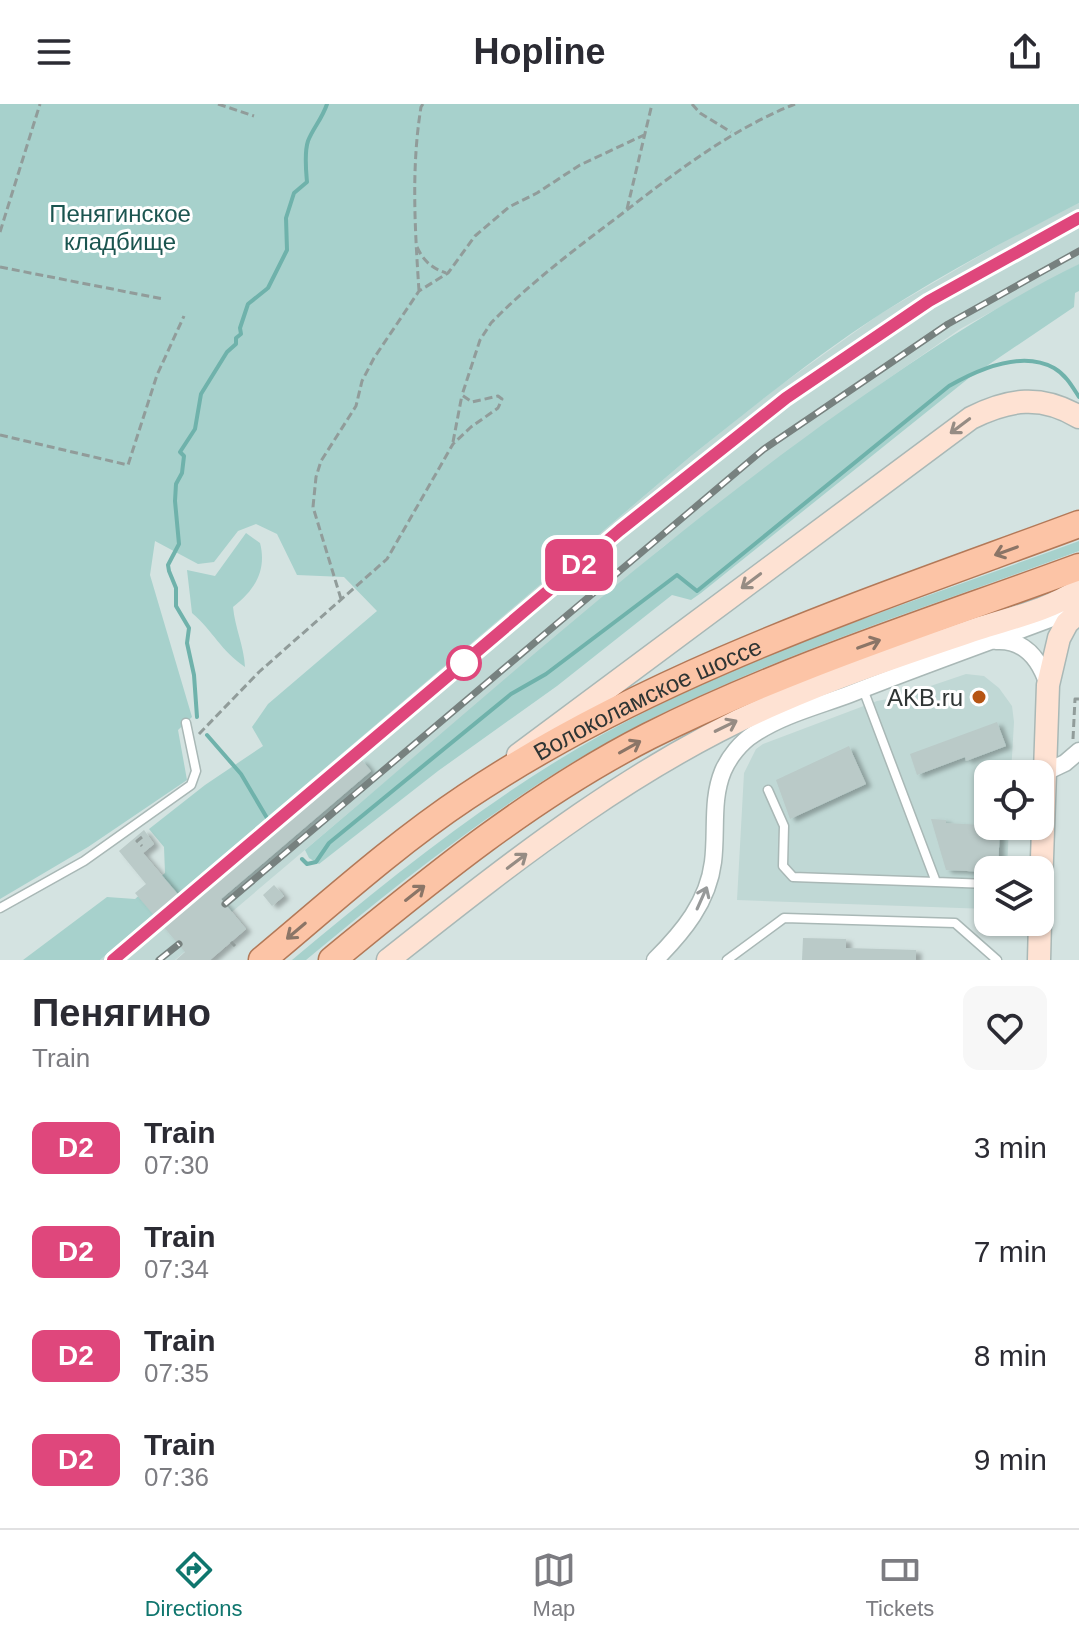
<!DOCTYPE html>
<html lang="en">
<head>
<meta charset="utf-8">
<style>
  :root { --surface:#fff; --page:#f7f7f7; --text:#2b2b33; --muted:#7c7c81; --line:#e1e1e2; --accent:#0f766e }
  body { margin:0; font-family:Helvetica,sans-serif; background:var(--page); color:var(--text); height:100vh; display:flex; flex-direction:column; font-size:30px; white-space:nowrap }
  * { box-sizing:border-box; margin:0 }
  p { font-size:26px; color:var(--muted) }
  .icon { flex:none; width:44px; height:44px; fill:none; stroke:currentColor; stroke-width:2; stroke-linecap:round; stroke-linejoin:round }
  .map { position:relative; height:856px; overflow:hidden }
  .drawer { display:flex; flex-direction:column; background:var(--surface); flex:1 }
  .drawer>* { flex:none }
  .badge { padding:0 16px; border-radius:12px; font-size:28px; line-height:52px }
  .fabs { position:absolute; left:974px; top:656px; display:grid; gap:16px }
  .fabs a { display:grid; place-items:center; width:80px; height:80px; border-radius:16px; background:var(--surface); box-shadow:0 2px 6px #0004; font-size:40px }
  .map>.badge { position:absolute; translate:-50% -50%; box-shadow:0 0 0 4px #fff }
  .round { display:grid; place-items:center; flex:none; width:84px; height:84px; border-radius:16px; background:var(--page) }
  .headline { display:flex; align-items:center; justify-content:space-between; height:136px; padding:0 32px }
  h1 { font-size:38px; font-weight:700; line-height:60px }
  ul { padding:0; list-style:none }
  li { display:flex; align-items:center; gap:24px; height:104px; padding:0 32px }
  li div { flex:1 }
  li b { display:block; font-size:30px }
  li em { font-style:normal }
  li .badge { min-width:88px; font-weight:700; text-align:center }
  header { display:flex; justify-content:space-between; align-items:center; height:104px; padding:0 32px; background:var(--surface); font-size:36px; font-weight:700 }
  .menu { display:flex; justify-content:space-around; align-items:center; height:112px; border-top:2px solid var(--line); background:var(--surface); font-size:22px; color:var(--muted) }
  .menu a { display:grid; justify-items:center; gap:4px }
  .menu .on { color:var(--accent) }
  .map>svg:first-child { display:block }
</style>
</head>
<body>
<header><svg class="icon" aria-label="menu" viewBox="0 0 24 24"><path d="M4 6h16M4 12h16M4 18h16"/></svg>Hopline<svg class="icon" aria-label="share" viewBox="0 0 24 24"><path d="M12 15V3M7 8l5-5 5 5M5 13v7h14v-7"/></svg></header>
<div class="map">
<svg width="1079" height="856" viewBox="0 0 1079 856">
  <defs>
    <filter id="shadow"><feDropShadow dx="5.5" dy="3" stdDeviation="2" flood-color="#0004"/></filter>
  </defs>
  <rect width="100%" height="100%" fill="#d4e3e1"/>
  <!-- built -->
  <path fill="#c0d8d5" d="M1079 99V160L960 225 882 279 664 442 175 856H100L691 352 778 283 880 210 1017 130Z
    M966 570 984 572 999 584 1012 602 1014 618 1011 670H988V722H1009L1007 766H988V805L737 796 744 669 756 645 763 640 877 597 898 593Z"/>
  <!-- green -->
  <path fill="#a7d1cc" d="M0 0H1079V99C1012 133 945 169 882 209 815 252 753 303 691 352L100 856H23L107 793 135 795 165 769 164 743 149 725 205 681 263 642 252 623 268 600 377 507 344 473 297 471 277 430 256 420 238 427 214 458 198 460 155 437 150 471 192 613 178 626 187 676 88 743 0 795Z
    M1079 160V187L1075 189 1074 203 969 274 701 489 691 496 672 491 557 582 438 667 319 760 309 754 305 746C481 597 654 440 843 306 919 253 995 201 1079 160Z
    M246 429 260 439C267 466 255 486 233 503 235 524 244 542 245 563 220 546 214 528 192 509L187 466 215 472Z
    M1079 437V447C913 509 739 561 585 651 485 710 395 782 306 856H292C383 780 476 704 580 643 735 553 911 499 1079 437Z"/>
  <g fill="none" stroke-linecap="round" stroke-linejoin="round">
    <!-- stream -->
    <path stroke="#6fb2ab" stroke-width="4" d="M197 613 194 571 187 539 189 524 176 502V484L169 467 168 461 179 440 175 397 176 380 182 369 184 352 180 348 195 325 201 290 227 248 236 240V234L241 230 240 224 248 200 268 184 287 146 286 114 294 89 307 78C306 66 304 49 308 37 313 24 322 15 327 0
      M207 631 241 670 267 714
      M302 755 307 760 316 758 329 739 511 590 546 570 677 471 697 487 949 282C977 266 1022 246 1054 264 1066 271 1072 282 1079 293"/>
  </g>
  <!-- building -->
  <path fill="#bacac8" filter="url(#shadow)" d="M997 618 1006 642 966 657 965 653 917 671 910 650Z
    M849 642 866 680 790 715 776 676Z
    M361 655 371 667 221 795 246 825 210 856H176L185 848 135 789 146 780 119 747 144 726 154 740 143 749 188 802Z
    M931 715 946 716V719L1000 722 998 766 988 768 946 766Z
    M274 781 284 792 272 802 263 791Z
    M803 834 846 835V844L916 846V856H802Z"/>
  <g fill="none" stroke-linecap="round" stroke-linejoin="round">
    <!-- lane casing -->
    <g stroke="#a9b8b6" stroke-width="11">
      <path id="lane" d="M863 585 936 778 988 780
        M768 686 784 722 783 762 793 773 936 778
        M0 804 84 757 191 681 196 667 186 619
        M727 856 784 814 955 819 997 856"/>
    </g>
    <!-- street casing -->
    <g stroke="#a9b8b6" stroke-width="19">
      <path id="street" d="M996 537C1025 535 1040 556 1048 581
        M1046 668 1065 659 1079 647
        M655 856C683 828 708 798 713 758 717 727 711 696 723 667 729 653 741 638 754 630 782 611 818 602 850 590 926 560 1003 533 1079 504"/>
    </g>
    <!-- secondary casing -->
    <g stroke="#a9b8b6" stroke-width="25">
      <path id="secondary" d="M518 651 971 314C1009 295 1041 290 1079 313
        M1040 812 1048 581 1059 534 1067 519 1079 508
        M388 856C511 759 633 661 777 599 842 570 910 548 977 525 1011 514 1049 506 1079 486
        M1039 856 1040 818"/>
    </g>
    <!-- primary casing -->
    <g stroke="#b37958" stroke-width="29">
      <g id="primary">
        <path id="s1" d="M262 856C328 801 394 741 466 693 653 568 869 498 1079 420"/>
        <path d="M332 856C432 774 533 691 649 632 786 563 935 516 1079 463"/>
      </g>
    </g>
    <!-- path -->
    <path stroke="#919c9a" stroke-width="3" stroke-dasharray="8 4" stroke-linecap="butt" d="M218 0 254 12
      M692 0 700 9 731 28
      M627 105 652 0
      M0 128 40 0
      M417 143C423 156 431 164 446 169
      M0 163 163 195
      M419 187C415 126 411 64 421 3L423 0
      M0 331 128 361 157 271 184 212
      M453 338 462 291
      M341 495 313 403 316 373 321 357 356 302 362 277 374 254 419 187 448 169 475 132 509 103 537 89 580 61 644 31
      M199 630 259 568 387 455 453 340 471 323 498 304 502 295 498 292 472 298 462 291 480 236 491 219C529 180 575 145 619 112 675 69 728 27 795 0
      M1073 635 1075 595H1079
      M142 733 137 737 142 742
      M231 838 235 842"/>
    <!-- lane -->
    <use href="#lane" stroke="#fff" stroke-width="8"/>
    <!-- street -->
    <use href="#street" stroke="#fff" stroke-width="16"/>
    <!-- secondary -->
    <use href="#secondary" stroke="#fee2d3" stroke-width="22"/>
    <!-- primary -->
    <use href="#primary" stroke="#fcc4a6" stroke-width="26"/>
    <!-- rail casing -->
    <g stroke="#77817f" stroke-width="7">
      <path id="rail" d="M184 797 620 426 786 294 929 197 1079 114
        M225 800 764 345 948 220 1079 147
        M113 856 160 818
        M159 856 179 840"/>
    </g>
    <!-- rail -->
    <use href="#rail" stroke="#fff" stroke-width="4" stroke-dasharray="12" stroke-linecap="butt"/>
  </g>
  <!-- one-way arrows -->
  <defs><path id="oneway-shaft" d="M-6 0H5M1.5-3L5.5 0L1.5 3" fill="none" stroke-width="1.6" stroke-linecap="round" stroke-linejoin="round" transform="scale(2)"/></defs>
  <g stroke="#968c84">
    <use href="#oneway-shaft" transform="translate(960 322) rotate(143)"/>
    <use href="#oneway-shaft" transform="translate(751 477) rotate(143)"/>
    <use href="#oneway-shaft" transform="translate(726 622) rotate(-26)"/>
    <use href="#oneway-shaft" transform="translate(517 757) rotate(-37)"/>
  </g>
  <g stroke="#8b7567">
    <use href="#oneway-shaft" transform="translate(1006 447) rotate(160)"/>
    <use href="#oneway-shaft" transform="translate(869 540) rotate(-20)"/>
    <use href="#oneway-shaft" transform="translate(630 643) rotate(-29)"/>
    <use href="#oneway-shaft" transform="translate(415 789) rotate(-38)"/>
    <use href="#oneway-shaft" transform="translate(296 827) rotate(140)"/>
  </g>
  <use stroke="#979a9a" href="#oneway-shaft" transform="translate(702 794) rotate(-66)"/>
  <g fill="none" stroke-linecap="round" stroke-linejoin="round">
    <!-- line casing -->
    <g stroke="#fff" stroke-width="18">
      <path id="line" d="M113 856 620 426 786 294 929 197 1079 114"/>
    </g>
    <!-- line -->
    <use href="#line" stroke="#df477c" stroke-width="12"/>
  </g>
  <!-- markers -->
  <circle fill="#fff" stroke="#df477c" stroke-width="4" cx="464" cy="559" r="16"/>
  <circle fill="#b65513" stroke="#fff" stroke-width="3" cx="979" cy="593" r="8"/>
  <g text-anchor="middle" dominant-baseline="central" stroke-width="6" stroke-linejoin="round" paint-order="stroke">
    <!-- park labels -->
    <g font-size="24" fill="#1b5550" stroke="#fff">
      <text x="120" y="109">Пенягинское<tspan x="120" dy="28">кладбище</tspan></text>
    </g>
    <!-- poi labels -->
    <g font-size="24" fill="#2f3534" stroke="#fff" text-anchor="end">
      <text x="963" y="593">AKB.ru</text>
    </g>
    <!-- street labels -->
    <g font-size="24" fill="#2f3534" stroke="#fff">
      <text stroke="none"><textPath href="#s1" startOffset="468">Волоколамское шоссе</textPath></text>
    </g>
  </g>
</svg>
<div class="fabs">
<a><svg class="icon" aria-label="locate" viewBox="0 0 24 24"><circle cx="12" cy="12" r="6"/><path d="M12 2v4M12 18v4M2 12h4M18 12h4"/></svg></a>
<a><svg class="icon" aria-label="layers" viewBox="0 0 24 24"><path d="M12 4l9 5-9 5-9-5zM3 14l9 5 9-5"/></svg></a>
</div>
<b class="badge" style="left:579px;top:461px;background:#df477c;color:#fff">D2</b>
</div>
<section class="drawer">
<div class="headline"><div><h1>Пенягино</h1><p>Train</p></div><a class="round"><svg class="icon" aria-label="heart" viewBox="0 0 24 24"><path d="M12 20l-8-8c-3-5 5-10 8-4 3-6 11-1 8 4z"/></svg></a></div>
<ul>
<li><span class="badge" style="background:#df477c;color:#fff">D2</span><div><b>Train</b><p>07:30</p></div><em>3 min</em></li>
<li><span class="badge" style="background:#df477c;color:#fff">D2</span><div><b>Train</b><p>07:34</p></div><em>7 min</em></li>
<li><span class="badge" style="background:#df477c;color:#fff">D2</span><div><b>Train</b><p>07:35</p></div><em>8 min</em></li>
<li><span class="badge" style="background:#df477c;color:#fff">D2</span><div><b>Train</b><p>07:36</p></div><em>9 min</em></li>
</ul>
</section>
<nav class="menu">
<a class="on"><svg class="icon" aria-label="directions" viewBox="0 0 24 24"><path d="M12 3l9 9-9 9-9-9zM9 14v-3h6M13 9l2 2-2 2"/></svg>Directions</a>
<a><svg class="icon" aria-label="map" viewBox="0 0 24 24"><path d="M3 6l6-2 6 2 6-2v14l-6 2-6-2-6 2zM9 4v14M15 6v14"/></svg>Map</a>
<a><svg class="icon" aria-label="tickets" viewBox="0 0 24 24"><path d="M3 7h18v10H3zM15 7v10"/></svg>Tickets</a>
</nav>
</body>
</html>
